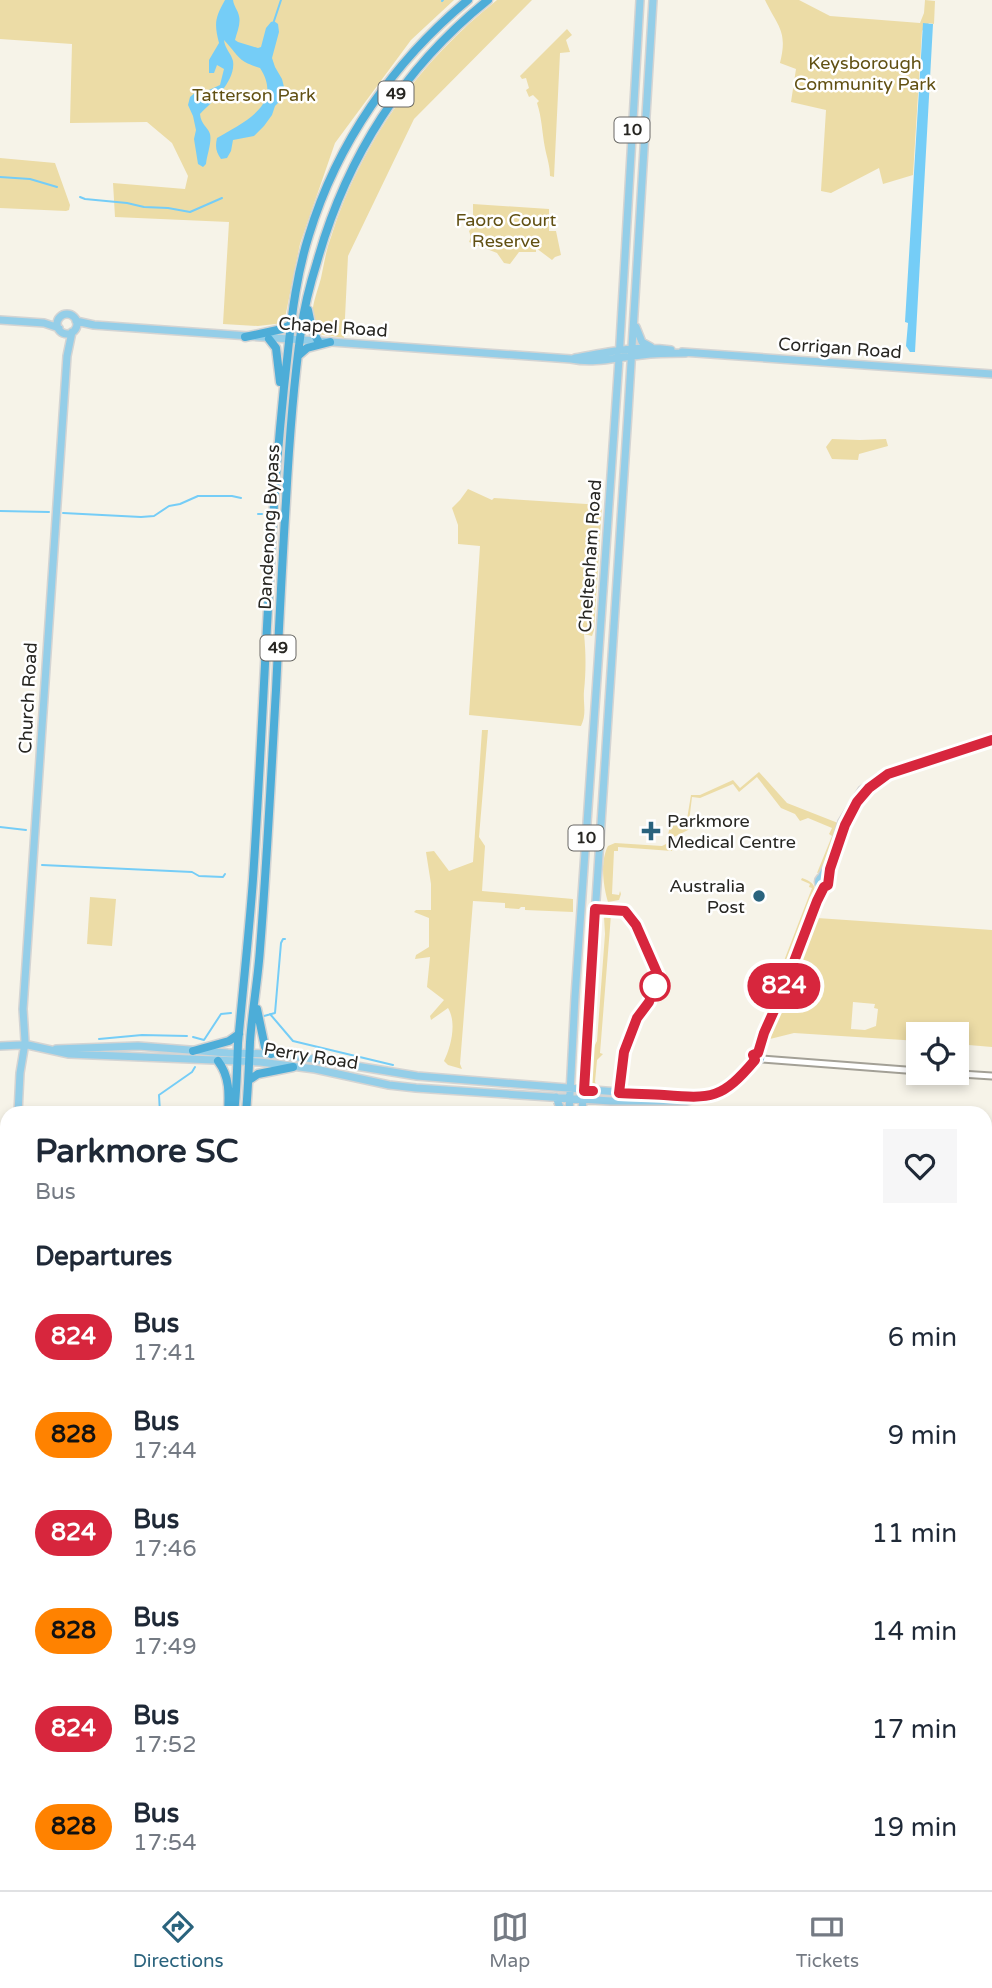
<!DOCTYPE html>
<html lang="en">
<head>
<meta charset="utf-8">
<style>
  :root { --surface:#fff; --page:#f6f6f7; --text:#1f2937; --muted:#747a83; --line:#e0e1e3; --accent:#2a637d }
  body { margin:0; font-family:"Varela Round",sans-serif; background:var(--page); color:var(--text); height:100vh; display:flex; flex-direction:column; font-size:26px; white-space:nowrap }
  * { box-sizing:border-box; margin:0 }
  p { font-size:23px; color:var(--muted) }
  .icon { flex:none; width:38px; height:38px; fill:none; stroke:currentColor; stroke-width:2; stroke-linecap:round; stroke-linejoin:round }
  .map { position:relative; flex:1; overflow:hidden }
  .sheet { position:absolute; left:0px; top:1106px; width:992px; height:784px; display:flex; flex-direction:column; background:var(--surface); border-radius:21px 21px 0 0; box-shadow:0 4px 10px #0003 }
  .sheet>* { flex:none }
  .badge { padding:0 14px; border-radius:23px; font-size:24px; line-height:46px }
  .tools { position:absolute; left:906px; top:1022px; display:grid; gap:14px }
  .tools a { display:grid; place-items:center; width:63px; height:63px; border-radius:0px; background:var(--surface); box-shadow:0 4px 10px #0003; font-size:35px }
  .map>.badge { position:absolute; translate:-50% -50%; box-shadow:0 0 0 4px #fff }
  h2 { padding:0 35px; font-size:26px; line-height:63px }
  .round { display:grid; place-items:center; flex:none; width:74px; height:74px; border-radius:0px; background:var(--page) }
  .head { display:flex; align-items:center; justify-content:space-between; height:119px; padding:0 35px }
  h1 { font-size:33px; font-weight:700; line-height:52px }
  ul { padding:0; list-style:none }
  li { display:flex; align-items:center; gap:21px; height:98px; padding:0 35px }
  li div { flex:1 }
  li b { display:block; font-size:26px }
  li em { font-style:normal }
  li .badge { min-width:77px; font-weight:700; text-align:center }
  .menu { display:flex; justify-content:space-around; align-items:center; height:98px; border-top:2px solid var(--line); background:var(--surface); font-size:19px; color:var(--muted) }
  .menu a { display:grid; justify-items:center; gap:4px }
  .menu .selected { color:var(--accent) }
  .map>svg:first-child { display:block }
</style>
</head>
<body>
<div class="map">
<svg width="992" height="1890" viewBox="0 0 992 1890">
  <rect width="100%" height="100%" fill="#f6f3e8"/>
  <!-- green -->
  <path fill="#ecdca6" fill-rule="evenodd" d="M0 0H454L411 40 335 143 300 244 284 323 258 326 223 324 229 222 115 217 113 183 185 189 188 176 172 143 147 122 70 123 72 44 0 39Z
    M497 0H532L414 119 348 256 344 338 318 334C305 320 317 294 321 278 324 264 326 250 331 237 361 142 420 61 497 0Z
    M765 0H799L830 16 920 23 924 13 925 0 935 1 934 24 929 23 922 31 913 175 883 184 879 168 831 193 821 191 826 110 791 102 796 69 780 63C788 31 778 27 765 0Z
    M567 29 572 35 566 40 570 52 560 53 554 177 550 176C550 166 547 158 545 148 542 133 542 118 537 103L539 101 533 95 529 97 526 90 529 88 526 78 522 79 520 76Z
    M0 158 55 163 70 205 69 210 66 211 0 208Z
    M473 204 549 209V231H556L561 255 555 257 552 260 536 248V252H519L510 264 504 263 497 253 469 242 471 237 469 231 473 227Z
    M832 439 860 440 886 439 888 446 859 454 858 460 832 459 826 447Z
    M468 489 492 500 494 498 602 505 594 630 592 636 584 634C586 654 586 671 584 691 583 704 587 714 581 726L469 715 480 546 458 544V525L452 508 460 500Z
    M482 730H488L479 837 485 846 482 891 573 899V912L525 910V907H521L519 909 505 908V903L473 901 460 1064 462 1069 448 1065 444 1061C451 1047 457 1023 448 1008L431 1020 430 1016 444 1000 427 987 430 957 415 959 416 955 429 947V918L414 912 416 910H431V884L426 852 434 851 449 871 473 862Z
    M759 772 787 803 838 823 828 858 821 872 817 873 832 836 829 834 832 828 808 818 800 821 795 814 781 808 757 777 739 792 733 784 700 798 692 797 688 830 674 837 672 851 618 847V851H614L612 894 619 895 620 891 621 894 619 900 608 902C603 885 600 861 608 846L615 843 662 846 666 844 670 826 686 825 691 795H700L733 780 740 788Z
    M802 878C813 882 817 886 815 898L813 899 788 964 768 1007 764 1008V1004L767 1005 812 888 809 887 810 884 801 880Z
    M90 897 116 899 112 946 87 944Z
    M608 915H611L600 1053 603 1054 597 1060 595 1082 599 1088H594C587 1075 590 1054 597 1041L605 934 604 917Z
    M817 918 992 930V1047L957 1044V1034H919V1041L794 1033 770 1039ZM853 1002 875 1004 874 1008 878 1009 876 1026 865 1030 851 1029Z"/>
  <!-- water -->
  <path fill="#75cdf7" d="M225 0H233C234 7 238 10 239 16 241 24 237 32 235 40L238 42 258 48 261 47 266 28 271 22 274 21 278 24 279 32 272 58 275 67 282 79 284 87 283 98 275 106 272 115 264 126 254 136 233 140 231 151 227 158 221 159C216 152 215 147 217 138 244 122 284 105 260 68 237 61 239 56 224 40 225 49 231 53 233 61 236 81 213 101 200 114 201 125 208 127 210 134 212 142 207 155 206 164L203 167 198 164 194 139 196 130 193 116 188 105 190 97 197 91 209 90 220 85 224 69 217 65 214 73H209V60L219 43C214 23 215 18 225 0Z
    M923 23 933 24 915 352H910L906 346 908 323 905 322Z"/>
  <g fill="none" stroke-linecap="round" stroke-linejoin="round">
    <!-- stream -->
    <path stroke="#75cdf7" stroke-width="2" d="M442 1 443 0
      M274 21 281 0
      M0 177 30 179 57 187
      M80 197 85 199 127 203 144 207 168 208 190 212 222 198
      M0 511 49 512
      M63 513 141 517 154 516 169 506 180 504 198 496H232L241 498
      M258 514H262
      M0 827 26 830
      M42 865 192 872 199 876 223 877 225 874
      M270 1014 293 1041 393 1065
      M264 1016 275 1013 281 943 283 939H285
      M193 1037 204 1040 221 1014 231 1013
      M99 1039 142 1035 187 1036
      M160 1113 159 1095 192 1072 195 1067"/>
    <!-- minor casing -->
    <g stroke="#a3a096" stroke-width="9">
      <path id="minor" d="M761 1059 919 1071
        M945 1073 992 1076"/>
    </g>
    <!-- major casing -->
    <g stroke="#d4d4d3" stroke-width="10">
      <path id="major" d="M57 324a10 10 0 1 1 20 0a10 10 0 1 1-20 0Z
        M0 320 44 323 59 328
        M76 321 94 325 571 359C596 364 617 357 642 355 657 353 672 353 686 353
        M636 327 642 342 651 347
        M682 352 992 374
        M575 358C607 352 638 345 671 350
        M822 876 830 861 842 822 862 790 879 777 992 740
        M818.5 882a5.5 5.5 0 1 1 11 0a5.5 5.5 0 1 1-11 0Z
        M828 878 832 864
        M25 1041 23 1009 67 356 72 332
        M28 1045 69 1054 260 1062 315 1069 389 1085 416 1088 611 1101H686L709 1096 729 1087 740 1078 755 1060
        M0 1046 21 1045
        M56 1049 138 1046 228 1053 271 1054 307 1058 417 1076 681 1097
        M753 1057a4 4 0 1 1 8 0a4 4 0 1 1-8 0Z
        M758 1053 764 1033 781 993 816 901 824 887
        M556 1097 562 1113
        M18 1113 20 1073 24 1049
        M569 1113 575 997 619 359 640 0
        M582 1113 628 413 653 0
        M0 1346 7 1259
        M0 1434H7
        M985 1495 992 1496
        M737 1883 739 1890
        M747 1883 750 1890"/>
    </g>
    <!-- highway casing -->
    <g stroke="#d4d4d3" stroke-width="11">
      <path id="highway" d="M308 310 312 329 318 341
        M245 337 282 329 290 325
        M269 339 276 348 280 382
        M299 355 307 348 330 342
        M257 1009 265 1047 271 1054
        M193 1051 229 1041 239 1034
        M218 1061C230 1077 229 1094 228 1113
        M249 1080 258 1074 293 1067
        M234 1113C237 1089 237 1066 238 1043 243 988 249 933 253 879 259 789 263 699 268 608 272 522 278 437 288 351 292 312 297 273 309 235 337 143 394 61 468 0
        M246 1113C248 1089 249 1066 250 1042 252 1011 258 980 260 949 267 862 271 776 276 690 279 627 282 564 286 501 289 444 293 387 301 331 304 308 310 284 317 262 346 158 403 68 488 0
        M167 1890 168 1883
        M181 1890V1883"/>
    </g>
    <!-- minor -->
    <use href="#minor" stroke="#fff" stroke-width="5"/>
    <!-- major -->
    <use href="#major" stroke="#94cee8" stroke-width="7"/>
    <!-- highway -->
    <use href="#highway" stroke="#4dadd8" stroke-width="8"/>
  </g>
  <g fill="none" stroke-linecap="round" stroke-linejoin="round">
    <!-- line casing -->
    <g stroke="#fff" stroke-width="16">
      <path id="line" d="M593 1091H584L595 909 625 911 636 925 658 975 649 1002 637 1018 624 1052 619 1093C634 1094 649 1094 664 1095 712 1099 722 1099 755 1060L753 1055 758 1053 764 1033 782 993 817 901 824 887 828 885 830 869 845 825 857 802 869 788 888 774 992 740"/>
    </g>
    <!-- line -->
    <use href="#line" stroke="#d7263d" stroke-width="10"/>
  </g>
  <!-- markers -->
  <g fill="#2a637d" stroke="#fff" stroke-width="2.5">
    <path d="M647.5 820.5h7v7h7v7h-7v7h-7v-7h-7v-7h7z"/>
    <circle cx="759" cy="896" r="7"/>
  </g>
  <circle fill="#fff" stroke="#d7263d" stroke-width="3.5" cx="655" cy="986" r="14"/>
  <g text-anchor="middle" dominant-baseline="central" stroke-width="5" stroke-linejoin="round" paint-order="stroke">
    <!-- shield labels -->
    <g fill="#fff" stroke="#686764" stroke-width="2">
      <rect x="378.5" y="81.5" width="35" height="25" rx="5"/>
      <rect x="614.5" y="117.5" width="35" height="25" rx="5"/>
      <rect x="260.5" y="635.5" width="35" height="25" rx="5"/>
      <rect x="568.5" y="825.5" width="35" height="25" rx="5"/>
    </g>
    <g font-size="16" font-weight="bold" fill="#272622">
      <text x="396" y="94">49</text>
      <text x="632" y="130">10</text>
      <text x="278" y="648">49</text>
      <text x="586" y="838">10</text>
    </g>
    <!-- park labels -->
    <g font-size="18" fill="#615013" stroke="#fff">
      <text x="865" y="63">Keysborough<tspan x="865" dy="21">Community Park</tspan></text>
      <text x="254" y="95">Tatterson Park</text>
      <text x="506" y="220">Faoro Court<tspan x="506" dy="21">Reserve</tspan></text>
    </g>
    <!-- street labels -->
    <g font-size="18" fill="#272622" stroke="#fff">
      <text transform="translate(333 327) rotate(4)">Chapel Road</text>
      <text transform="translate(840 348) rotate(4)">Corrigan Road</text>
      <text transform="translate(269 527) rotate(-87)">Dandenong Bypass</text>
      <text transform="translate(590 556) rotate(-86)">Cheltenham Road</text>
      <text transform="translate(28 698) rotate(-87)">Church Road</text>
      <text transform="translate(311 1056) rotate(9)">Perry Road</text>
    </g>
    <!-- poi labels -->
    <g font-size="18" fill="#272622" stroke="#fff" text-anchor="start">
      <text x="667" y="821">Parkmore<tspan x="667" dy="21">Medical Centre</tspan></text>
      <text x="745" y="886" text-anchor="end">Australia<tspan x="745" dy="21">Post</tspan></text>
    </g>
  </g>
</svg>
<div class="tools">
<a><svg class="icon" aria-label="locate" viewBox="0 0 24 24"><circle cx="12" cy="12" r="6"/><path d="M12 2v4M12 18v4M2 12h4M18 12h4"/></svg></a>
</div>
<b class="badge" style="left:784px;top:986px;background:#d7263d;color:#fff">824</b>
<section class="sheet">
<div class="head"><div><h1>Parkmore SC</h1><p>Bus</p></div><a class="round"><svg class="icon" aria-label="heart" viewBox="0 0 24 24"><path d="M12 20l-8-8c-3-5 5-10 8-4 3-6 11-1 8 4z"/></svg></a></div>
<h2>Departures</h2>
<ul>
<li><span class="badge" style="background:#d7263d;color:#fff">824</span><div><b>Bus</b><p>17:41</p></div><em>6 min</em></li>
<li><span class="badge" style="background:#ff8200;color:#111">828</span><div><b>Bus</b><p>17:44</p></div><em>9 min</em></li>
<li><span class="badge" style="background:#d7263d;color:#fff">824</span><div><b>Bus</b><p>17:46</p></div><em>11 min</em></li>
<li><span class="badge" style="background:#ff8200;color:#111">828</span><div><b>Bus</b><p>17:49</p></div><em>14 min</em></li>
<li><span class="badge" style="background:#d7263d;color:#fff">824</span><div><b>Bus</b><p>17:52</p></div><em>17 min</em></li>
<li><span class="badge" style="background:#ff8200;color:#111">828</span><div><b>Bus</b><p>17:54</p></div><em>19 min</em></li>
</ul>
</section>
</div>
<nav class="menu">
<a class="selected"><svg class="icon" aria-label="directions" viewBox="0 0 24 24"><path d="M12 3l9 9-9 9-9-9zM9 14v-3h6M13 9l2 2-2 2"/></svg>Directions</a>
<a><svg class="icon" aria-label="map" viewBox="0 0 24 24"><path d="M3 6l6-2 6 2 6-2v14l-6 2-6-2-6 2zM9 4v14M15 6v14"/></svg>Map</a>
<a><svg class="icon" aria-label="tickets" viewBox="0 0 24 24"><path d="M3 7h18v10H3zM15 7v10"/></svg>Tickets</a>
</nav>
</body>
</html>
